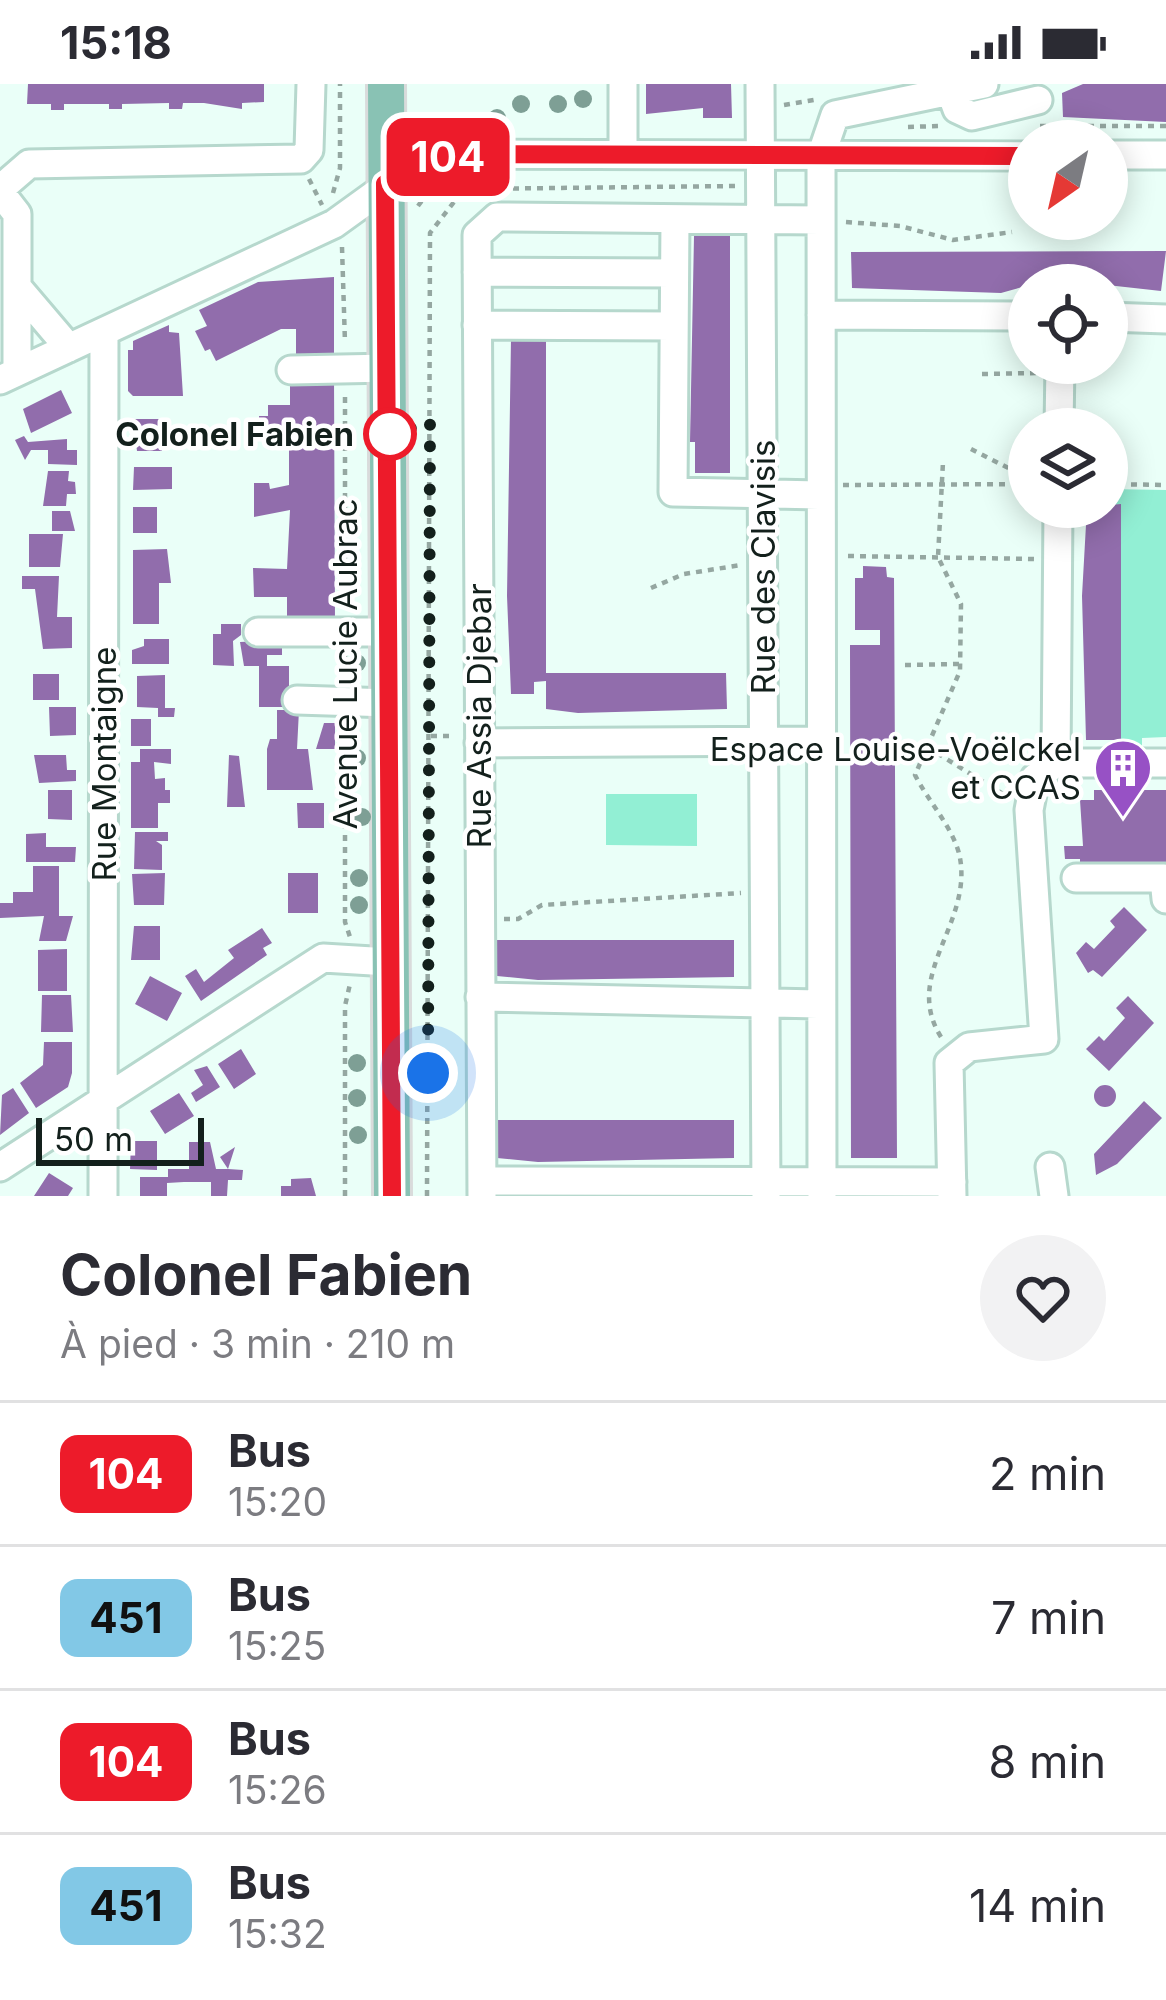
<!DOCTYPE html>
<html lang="fr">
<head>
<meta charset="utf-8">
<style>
  :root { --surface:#fff; --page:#f2f2f3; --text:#2b2b33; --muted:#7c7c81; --line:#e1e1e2 }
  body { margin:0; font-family:Inter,sans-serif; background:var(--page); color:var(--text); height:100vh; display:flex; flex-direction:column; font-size:45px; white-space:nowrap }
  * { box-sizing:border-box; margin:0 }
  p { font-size:39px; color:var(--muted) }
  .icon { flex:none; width:66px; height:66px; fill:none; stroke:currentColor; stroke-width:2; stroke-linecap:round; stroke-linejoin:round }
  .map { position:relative; height:1112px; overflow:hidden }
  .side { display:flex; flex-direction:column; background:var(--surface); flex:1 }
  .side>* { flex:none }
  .badge { padding:0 24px; border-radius:18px; font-size:42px; line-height:78px }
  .needle { width:78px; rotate:214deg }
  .controls { position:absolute; left:1008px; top:36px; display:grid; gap:24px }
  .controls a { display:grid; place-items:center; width:120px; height:120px; border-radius:50%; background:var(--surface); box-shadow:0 6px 30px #0003; font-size:60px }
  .scale { position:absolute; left:36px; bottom:30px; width:168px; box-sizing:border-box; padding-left:12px; border:6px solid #13201c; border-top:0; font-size:33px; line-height:42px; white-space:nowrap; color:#13201c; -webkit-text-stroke:9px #fff; paint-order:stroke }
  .you { position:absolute; width:60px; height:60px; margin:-30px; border:9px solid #fff; border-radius:50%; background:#1a73e8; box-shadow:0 0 0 18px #1a73e833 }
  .map>.badge { position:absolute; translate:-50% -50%; box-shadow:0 0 0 6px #fff }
  .round { display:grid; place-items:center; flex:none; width:126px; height:126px; border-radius:63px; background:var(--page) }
  .headline { display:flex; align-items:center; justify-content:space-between; height:204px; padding:0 60px }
  h1 { font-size:57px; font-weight:700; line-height:90px }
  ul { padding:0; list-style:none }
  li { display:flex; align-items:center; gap:36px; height:144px; padding:0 60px; border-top:3px solid var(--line) }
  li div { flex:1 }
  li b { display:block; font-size:45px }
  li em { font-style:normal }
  li .badge { min-width:132px; font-weight:700; text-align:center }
  .status { display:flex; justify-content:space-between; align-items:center; height:84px; padding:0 60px; background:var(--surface); direction:ltr }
  .status svg { height:33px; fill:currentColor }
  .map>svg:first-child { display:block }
</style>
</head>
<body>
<div class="status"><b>15:18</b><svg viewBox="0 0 49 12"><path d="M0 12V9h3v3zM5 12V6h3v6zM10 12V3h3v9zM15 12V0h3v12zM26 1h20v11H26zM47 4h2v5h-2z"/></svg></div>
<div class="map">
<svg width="1166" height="1112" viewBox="0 0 1166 1112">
  <rect width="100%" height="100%" fill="#eafff8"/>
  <!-- green -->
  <path fill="#92efd4" d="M1107 405 1166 406V653L1142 654V666L1121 665V421L1107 420Z
    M606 710H697V762L606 761Z"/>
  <!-- building -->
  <path fill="#916dac" d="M28 0H264V18L242 19V25L204 19H183L182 25H169V19L122 20V25H109V20H64V26H51V20H27Z
    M646 0H731L732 34H703V24L646 30Z
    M1083 0H1166V38L1063 33 1062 9Z
    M694 152H730V389H695V358H690Z
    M1166 167 1161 207 1107 201H1029L1001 209 852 204 851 168Z
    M334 193V271H296V245H281L216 277 210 265 205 267 195 247 207 242 199 226 258 198Z
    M169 241V248L179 249 183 312H133L128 307V266H133V257Z
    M511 255H546V589H726L727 625 578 629 546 625V597L534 598V610H511L507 512Z
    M290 291H334L335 540H287V513H254L253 484 287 485 290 426 254 433V399H269L270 405 289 401V350L259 356V332H268V321H290Z
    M61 306 72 329 31 349 23 325Z
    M133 335H162V367H137Z
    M24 352 28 358 67 355V366H77V381L48 380V366H31L25 376 15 356Z
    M134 383H172V405L133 406Z
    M48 387H69L68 397 75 398 76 410H67L66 422H43Z
    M1121 420V656H1086L1082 512 1087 423Z
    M133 423H157V449H133Z
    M52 427H70L75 447H52Z
    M29 450H63L60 483H29Z
    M167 465 171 499H159V540H133V466Z
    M863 482 886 483 887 493 894 494 897 1074H851L850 561H880V546H855V494H863Z
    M22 492H59L57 533H72V564L43 565 35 505H22Z
    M221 540H241V551L233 557 234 582 213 581V550H221Z
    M144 555H169V580H132V566L144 562Z
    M282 556V571H267V582H289V623H259V582H244L240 558Z
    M33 590H59V616H33Z
    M165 591V624H175L174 633H158V624L137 623V592Z
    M49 623H76V651L50 652Z
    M277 626H299L297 665H308L313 706H267V665L270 655H277Z
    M131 635H151V662H131Z
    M324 639H335V665H316Z
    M140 665H171V680L154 678 155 695 165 694V706H170V719H158V744H131V678H140Z
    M34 671H66L67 686H76V697L39 699Z
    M229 671 239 672 245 723H227Z
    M48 706H72V736L48 735Z
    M1094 706H1166V779L1080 780V775H1065L1064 762H1083L1080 716H1094Z
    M297 719H324V744H298Z
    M135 748H168V757H156L162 761V786L134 785Z
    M46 749V763H76L75 778H26V750Z
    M33 782H59V832H73L66 857H39L44 832 0 834V819H13V808H33Z
    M165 789 164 821H134L132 790Z
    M288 789H318V829H288Z
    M1124 823 1147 846 1102 893 1093 886 1088 889 1076 869 1086 858 1094 865 1115 843 1110 837Z
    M134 842H160V876H131Z
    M262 844 272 859 263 864 267 871 201 917 185 892 196 885 204 898 234 874 228 866Z
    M497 856H734V893L538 896 497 892Z
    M67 865V907H38V866Z
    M150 892 182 909 167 937 135 920Z
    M42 911H71L73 948H41Z
    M1128 912 1154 939 1109 987 1086 965 1099 952 1104 957 1125 934 1116 924Z
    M44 958H72V989L68 1003 36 1024 20 999 43 981Z
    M241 965 256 990 234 1005 218 980Z
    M207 982 220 1003 196 1018 191 1009 203 1001 194 986Z
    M1094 1012a11 11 0 1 1 22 0a11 11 0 1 1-22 0Z
    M13 1004 29 1029 0 1051 2 1011Z
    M179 1009 194 1032 165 1050 150 1027Z
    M1144 1017 1162 1034 1117 1080 1096 1091 1094 1070Z
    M497 1036H734V1074L538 1078 497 1074Z
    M131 1057H157V1086L130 1085Z
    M189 1058H210L216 1085H228L220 1073 235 1063 228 1085 243 1086 242 1096H228L227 1112H211V1098H184L167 1099V1112H140V1093H168V1085H189Z
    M49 1089 73 1104 68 1112H34Z
    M311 1094 316 1112H281V1102H291V1095Z"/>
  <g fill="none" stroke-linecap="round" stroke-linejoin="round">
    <!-- minor casing -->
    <g stroke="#b6d8cd" stroke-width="33">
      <path id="minor" d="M623 0V69
        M760 0 766 1112
        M950 6 957 25 972 32 1038 16
        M1107 71H1166
        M0 105 29 80 301 75 309 66 311 0
        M0 108 17 130V288
        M675 135 673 408 819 411
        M477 188 674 189
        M18 204 69 264
        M821 231 1029 232
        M1107 233 1166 235
        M477 241 674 242
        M291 286 390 284
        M0 296 334 140 417 80 463 70 1029 72
        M1059 345 1060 279
        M258 548H390
        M297 616 390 619
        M479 659 819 657
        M1056 679 1058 423
        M1076 794H1164L1166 815
        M480 913 818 920
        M0 1083 323 874 389 878
        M1050 1083 1054 1112
        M482 1097 952 1098
        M103 1112 104 248
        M482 1112 477 151 497 133 820 136
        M822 1112 821 72 835 31 984 0
        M952 1112 949 979 969 963 1044 955 1029 726 1035 694 1056 679H1166"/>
    </g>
    <!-- major casing -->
    <g stroke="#d9dbdb" stroke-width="42">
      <path id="major" d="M386 0 392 1112"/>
    </g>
    <!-- path -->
    <path stroke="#95a7a1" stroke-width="4.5" stroke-dasharray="6 6" stroke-linecap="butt" d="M784 21 814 16
      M1040 42H1166
      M908 43 938 42
      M309 95 322 121
      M465 105 736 102
      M333 109 340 84V0
      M418 122 432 103
      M846 138 900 142 953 156 1012 148
      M342 163 345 259
      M982 290 1037 289
      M971 365 1020 390 1024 400
      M1107 400 1166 401
      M843 401 1029 400
      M848 472 1034 475
      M651 504 684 490 741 481
      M345 523V307
      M345 571V595
      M905 581 959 580
      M345 643V838L350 853
      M431 652H455
      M927 663 1008 713
      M504 835H518L542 821 741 809
      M941 953C902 891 972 841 960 774 955 746 928 717 915 691L960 587 961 520 938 473 943 378
      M345 1112V922L350 900
      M427 1112 430 149 464 105 465 94"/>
    <!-- minor -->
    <use href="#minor" stroke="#fff" stroke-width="27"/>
    <!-- major -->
    <use href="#major" stroke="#89c2b4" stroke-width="36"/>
  </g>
  <!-- trees -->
  <g fill="#7e9f95">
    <circle cx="583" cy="15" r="9"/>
    <circle cx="521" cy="20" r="9"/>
    <circle cx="558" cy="20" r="9"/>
    <circle cx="497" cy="34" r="9"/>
    <circle cx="357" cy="579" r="9"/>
    <circle cx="357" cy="674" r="9"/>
    <circle cx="362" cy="733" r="9"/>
    <circle cx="359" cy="794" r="9"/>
    <circle cx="359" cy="821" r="9"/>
    <circle cx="357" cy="979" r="9"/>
    <circle cx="357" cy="1014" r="9"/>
    <circle cx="358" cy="1051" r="9"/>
  </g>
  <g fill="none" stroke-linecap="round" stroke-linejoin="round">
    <!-- line casing -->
    <g stroke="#fff" stroke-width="27">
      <path id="line" d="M392 1112 385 100 417 80 463 70 1029 72"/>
    </g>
    <!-- line -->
    <use href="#line" stroke="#ed1b2a" stroke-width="18"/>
    <!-- walk -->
    <path stroke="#13201c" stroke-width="12" stroke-dasharray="0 21.6" d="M390 350 430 339 428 989"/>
  </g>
  <!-- icons -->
  <defs>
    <g id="building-pin" transform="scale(3)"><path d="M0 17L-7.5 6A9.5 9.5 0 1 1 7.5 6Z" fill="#9751c5" stroke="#fff"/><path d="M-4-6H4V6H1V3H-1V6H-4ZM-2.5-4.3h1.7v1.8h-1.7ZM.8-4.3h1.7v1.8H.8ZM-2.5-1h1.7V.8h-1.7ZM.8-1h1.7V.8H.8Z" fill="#fff"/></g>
  </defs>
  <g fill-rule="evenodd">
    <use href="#building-pin" x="1123" y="684"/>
  </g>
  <!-- markers -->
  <circle fill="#fff" stroke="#ed1b2a" stroke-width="6" cx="390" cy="350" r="24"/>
  <g text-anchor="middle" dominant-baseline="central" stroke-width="9" stroke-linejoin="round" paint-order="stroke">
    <!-- stop labels -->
    <g font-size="33" font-weight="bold" fill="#13201c" stroke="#fff" text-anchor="end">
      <text x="354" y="350">Colonel Fabien</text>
    </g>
    <!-- street labels -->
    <g font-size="33" fill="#13201c" stroke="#fff">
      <text transform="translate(763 483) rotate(-90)">Rue des Clavisis</text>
      <text transform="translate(345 580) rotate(-90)">Avenue Lucie Aubrac</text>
      <text transform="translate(479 632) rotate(-90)">Rue Assia Djebar</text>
      <text transform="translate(104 680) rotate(-90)">Rue Montaigne</text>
    </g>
    <!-- poi labels -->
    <g font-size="33" fill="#13201c" stroke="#fff" text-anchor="end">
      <text x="1081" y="665">Espace Louise-Voëlckel<tspan x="1081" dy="38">et CCAS</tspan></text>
    </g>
  </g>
</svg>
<div class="controls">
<a><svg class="needle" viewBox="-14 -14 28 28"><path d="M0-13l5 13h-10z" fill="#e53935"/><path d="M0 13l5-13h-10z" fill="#7c7c81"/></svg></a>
<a><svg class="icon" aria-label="locate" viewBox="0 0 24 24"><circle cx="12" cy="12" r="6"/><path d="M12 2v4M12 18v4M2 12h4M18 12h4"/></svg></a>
<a><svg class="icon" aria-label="layers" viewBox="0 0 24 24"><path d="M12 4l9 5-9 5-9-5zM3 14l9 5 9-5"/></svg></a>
</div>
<div class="scale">50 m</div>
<div class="you" style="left:428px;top:989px"></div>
<b class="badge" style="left:448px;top:73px;background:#ed1b2a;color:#fff">104</b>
</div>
<section class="side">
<div class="headline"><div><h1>Colonel Fabien</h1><p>À pied · 3 min · 210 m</p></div><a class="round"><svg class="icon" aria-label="heart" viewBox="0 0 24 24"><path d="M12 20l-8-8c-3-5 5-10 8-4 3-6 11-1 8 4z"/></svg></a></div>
<ul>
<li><span class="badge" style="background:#ed1b2a;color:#fff">104</span><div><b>Bus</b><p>15:20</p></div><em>2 min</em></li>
<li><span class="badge" style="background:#82c8e6;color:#111">451</span><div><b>Bus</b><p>15:25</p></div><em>7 min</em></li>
<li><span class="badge" style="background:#ed1b2a;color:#fff">104</span><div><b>Bus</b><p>15:26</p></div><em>8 min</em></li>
<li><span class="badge" style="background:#82c8e6;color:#111">451</span><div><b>Bus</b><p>15:32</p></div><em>14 min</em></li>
</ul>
</section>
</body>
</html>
